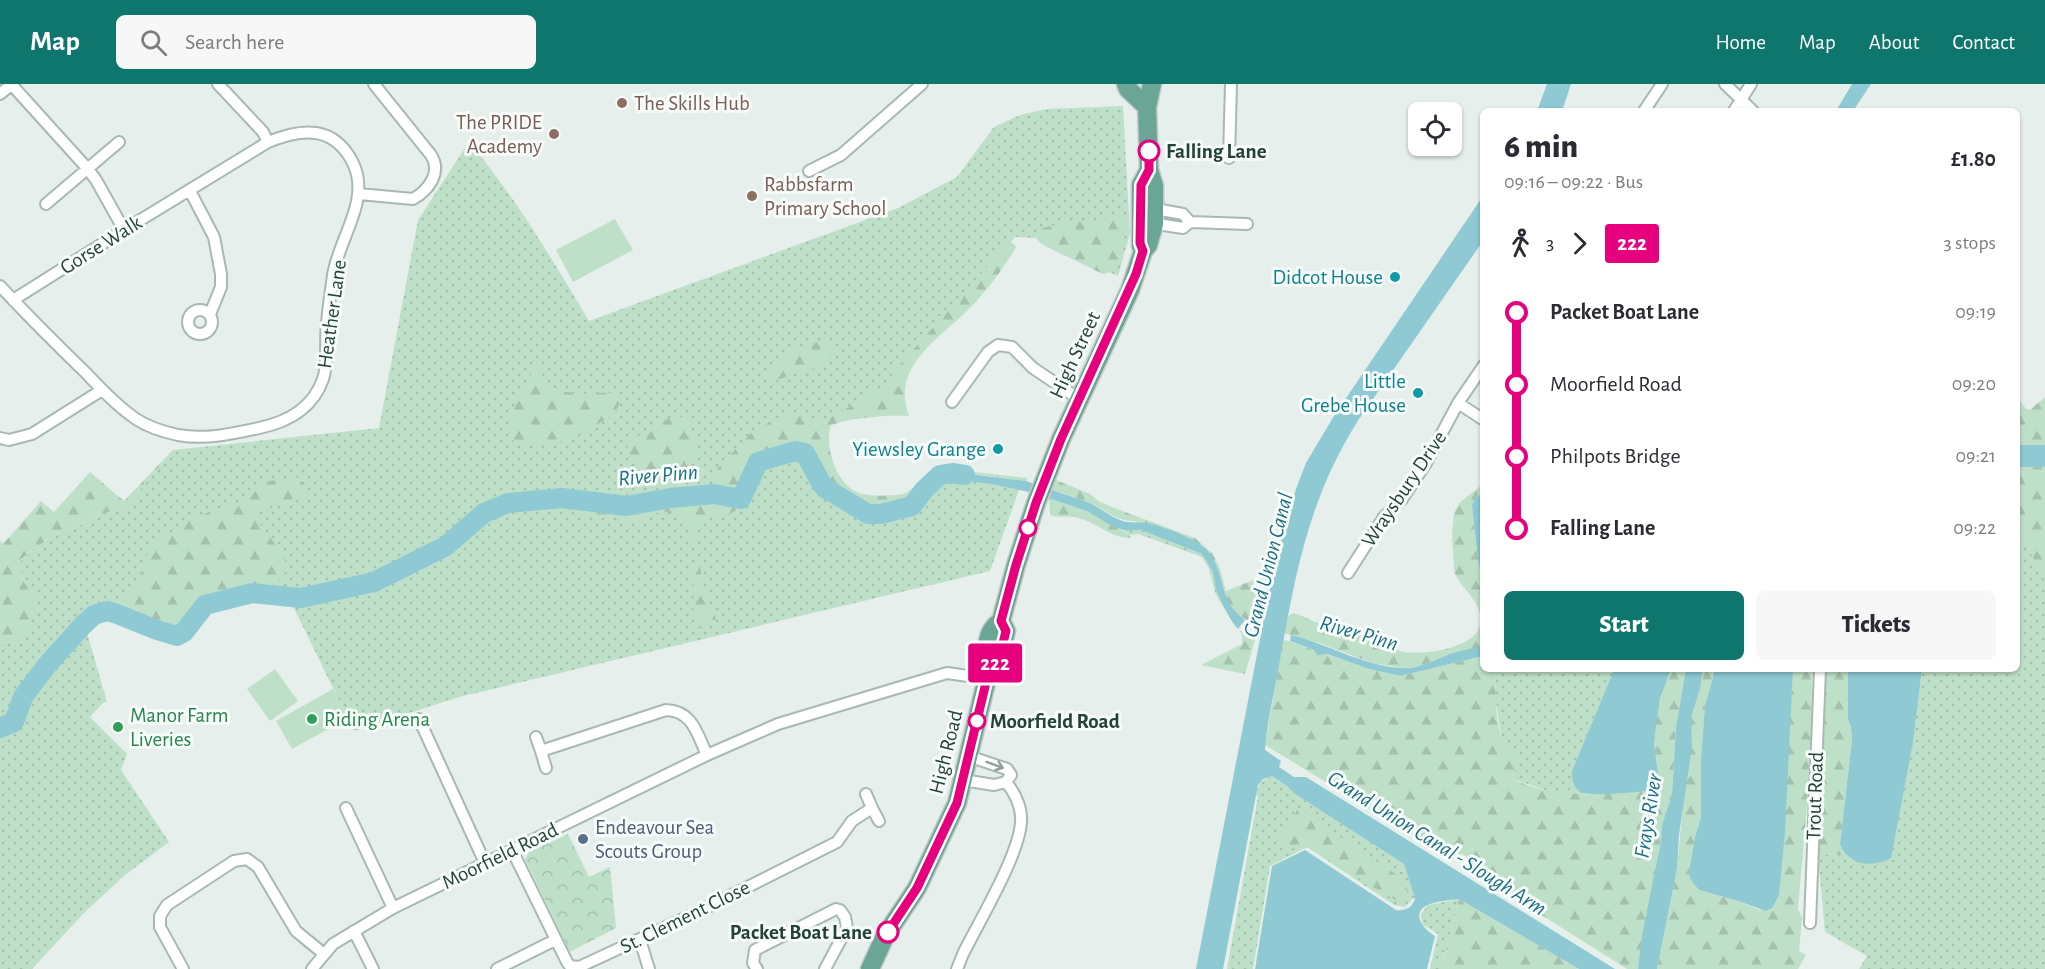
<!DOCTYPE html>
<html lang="en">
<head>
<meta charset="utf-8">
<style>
  :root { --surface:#fff; --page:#f7f7f7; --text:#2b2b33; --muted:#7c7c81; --accent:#0f766e }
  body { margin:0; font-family:"Alegreya Sans",sans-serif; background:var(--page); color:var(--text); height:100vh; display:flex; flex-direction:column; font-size:22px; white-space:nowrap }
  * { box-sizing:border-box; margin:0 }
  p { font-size:20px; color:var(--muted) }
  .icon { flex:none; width:33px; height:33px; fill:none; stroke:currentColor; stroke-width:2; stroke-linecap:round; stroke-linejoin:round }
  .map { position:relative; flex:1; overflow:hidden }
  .sheet { position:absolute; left:1480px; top:24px; width:540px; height:564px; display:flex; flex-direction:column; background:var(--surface); border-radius:9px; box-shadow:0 2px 4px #0004 }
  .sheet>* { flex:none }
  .badge { padding:0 12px; border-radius:4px; font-size:21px; line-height:39px }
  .controls { position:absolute; left:1408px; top:18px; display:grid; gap:12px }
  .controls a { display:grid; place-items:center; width:54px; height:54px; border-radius:9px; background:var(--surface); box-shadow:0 2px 4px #0004; font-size:30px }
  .map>.badge { position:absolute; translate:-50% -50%; box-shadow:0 0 0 3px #fff }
  .legs { display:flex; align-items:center; gap:9px; height:66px; padding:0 24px; font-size:20px }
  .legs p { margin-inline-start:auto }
  .headline { display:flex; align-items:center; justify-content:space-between; height:102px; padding:0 24px }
  h1 { font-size:33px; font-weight:800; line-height:45px }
  .button { display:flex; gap:12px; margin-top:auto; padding:12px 24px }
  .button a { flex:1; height:69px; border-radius:9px; background:var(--accent); color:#fff; font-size:24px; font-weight:800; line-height:69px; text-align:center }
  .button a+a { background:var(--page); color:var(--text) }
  ul { padding:0 24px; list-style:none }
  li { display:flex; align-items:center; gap:21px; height:72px; font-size:22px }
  li i { display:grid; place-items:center; width:9px; height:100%; margin:0 8px; background:currentColor }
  li i::after { content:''; width:15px; height:15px; margin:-8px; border:4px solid; border-radius:50%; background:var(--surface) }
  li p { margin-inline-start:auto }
  li:first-child i { background:linear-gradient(#0000 50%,currentColor 0) }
  li:last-child i { background:linear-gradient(currentColor 50%,#0000 0) }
  header { display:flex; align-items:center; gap:36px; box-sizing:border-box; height:84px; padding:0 30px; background:var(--accent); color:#fff }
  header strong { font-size:28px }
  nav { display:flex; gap:33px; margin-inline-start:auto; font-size:21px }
  .search { width:420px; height:54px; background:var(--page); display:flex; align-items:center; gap:15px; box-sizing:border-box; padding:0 21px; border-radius:9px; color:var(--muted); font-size:22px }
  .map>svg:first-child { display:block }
</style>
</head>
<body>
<header>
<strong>Map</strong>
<div class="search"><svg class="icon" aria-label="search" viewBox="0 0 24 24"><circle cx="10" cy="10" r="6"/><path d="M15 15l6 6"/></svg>Search here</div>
<nav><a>Home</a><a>Map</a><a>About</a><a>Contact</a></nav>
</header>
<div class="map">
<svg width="2045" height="885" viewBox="0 0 2045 885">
  <defs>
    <pattern id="grass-dots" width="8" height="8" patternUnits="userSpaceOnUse" patternTransform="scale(1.5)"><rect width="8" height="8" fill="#bfe0c8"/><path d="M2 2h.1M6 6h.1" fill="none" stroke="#a4c1ad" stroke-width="1.8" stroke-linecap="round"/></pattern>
    <pattern id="forest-firs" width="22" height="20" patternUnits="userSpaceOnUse" patternTransform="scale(1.5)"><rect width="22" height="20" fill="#bfe0c8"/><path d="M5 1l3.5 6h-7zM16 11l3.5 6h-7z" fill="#a4c1ad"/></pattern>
    <pattern id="park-crowns" width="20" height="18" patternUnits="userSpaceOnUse" patternTransform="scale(1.5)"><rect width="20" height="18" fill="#bfe0c8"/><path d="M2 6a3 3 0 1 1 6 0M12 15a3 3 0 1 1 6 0" fill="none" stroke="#a4c1ad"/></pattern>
  </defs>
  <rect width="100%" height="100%" fill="#e6efeb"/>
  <!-- grass -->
  <path fill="url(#grass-dots)" d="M1123 22 1130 149 1118 192 1036 154 1015 153 912 278 893 331 825 338 836 410 822 399 815 387 816 390 825 404 868 430H881L912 422 924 406 932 399 941 394 992 400 1019 406 990 487 459 613 354 647 289 514 251 513 207 524 189 550 177 555 107 531 95 535 86 545 107 618 103 619 90 633 127 670 121 686 169 758 125 791 84 829 32 885H0V649L15 641 24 618 12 635 0 641V559L20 558 36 516 24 498 18 479 36 463 58 449 77 443 102 430 126 423 173 366 379 344 418 136 469 58C516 114 552 175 589 237L898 124 957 93 994 43 1020 31 1047 25Z
    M2018 444 2045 496V885H1859L1867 872 1825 848 1818 770 1847 771 1852 776 1913 658 1922 585H2018Z
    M1123 446H1141L1202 470 1213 488 1222 522 1215 508 1209 485 1202 473 1138 450 1130 451Z
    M1496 585H1615L1572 687 1579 707 1584 710H1557L1513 695 1510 671 1503 660 1500 645 1496 618Z
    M1272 692 1287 702 1295 710 1404 780 1415 815 1413 814 1405 823 1394 821 1307 763 1270 782 1253 885H1227L1258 712 1256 711C1258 700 1261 696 1272 692Z
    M1459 815 1441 885H1430L1438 850 1422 840 1421 830 1428 821Z"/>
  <!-- forest -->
  <path fill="url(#forest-firs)" d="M1111 130 1122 132 1127 137 1122 168 1115 187 1103 190 1047 163C1040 159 1036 157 1035 149L1042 144 1075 137 1086 139 1095 138Z
    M1008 159H1013L1016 163C1003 185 989 204 971 223 941 254 890 281 909 332 883 331 855 333 831 341 824 362 836 399 857 408 867 413 893 412 903 410 915 406 923 390 936 386 948 383 962 387 973 388 991 390 1009 392 1028 394L1026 397 967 389 939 388 912 420 881 429H868L826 403 805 369 795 367 758 378 741 415 714 410 716 386 751 349 780 332 806 333 812 336 820 337 844 326 886 300 897 284Z
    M818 258 828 259C846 281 807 286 793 290 787 292 781 295 775 297H769L766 291 768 284 790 268Z
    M538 280C541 286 542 292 546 297 562 316 597 307 619 309V321L614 331 567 357 515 361C502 331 522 305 538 280Z
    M2045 313V361H2018V314L2026 325 2030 326Z
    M677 331 689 337C692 349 698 363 693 375 687 393 659 391 646 385 638 381 632 376 626 371L628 359 658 339Z
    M173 366 126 423 102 430 77 443 58 449 36 463 18 478 24 498 36 516 31 538 20 558 0 559V457L3 460 41 417 54 428 90 388 124 417Z
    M2018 383H2045V498L2018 444Z
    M297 393 305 401 307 411 293 418 254 429C263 449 283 464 288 485L273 503 259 514 251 513 207 524 189 550 177 555 107 531 125 510 142 494 144 477 150 465 158 456 193 434 223 423 245 419 263 398Z
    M1056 396 1090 410 1100 418 1117 425 1195 454 1212 469 1219 482 1226 507 1268 490 1258 541C1209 523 1233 491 1202 461L1135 437C1117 438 1106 426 1090 419 1078 414 1065 410 1052 406Z
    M1483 400V408L1478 411 1472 422 1478 475 1483 502V562L1449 571 1421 582 1403 584 1372 579 1322 560 1284 549 1288 532 1293 529C1303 531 1310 537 1319 539 1335 543 1353 541 1369 547 1382 552 1390 565 1404 568 1426 571 1482 564 1481 535 1480 516 1460 504 1454 487L1452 450 1454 429 1459 419Z
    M1049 414 1089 428 1130 451V454C1111 454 1096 438 1078 434 1067 431 1062 435 1050 431Z
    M690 415 716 418 742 417 747 419 724 434C720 433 717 431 714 430 698 426 698 446 695 455L692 458 691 447 688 440 671 429 662 427 629 440C625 438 620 435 616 433 595 428 584 439 565 422L568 420 624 426Z
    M695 479 699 480C702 488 701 496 703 504 707 515 714 525 716 537L711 542 702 545 698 543 692 533 694 521 692 481Z
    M1239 546 1256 552 1245 590 1201 581 1242 560V551Z
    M1285 556 1369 585 1399 592 1483 572 1484 585H1496C1496 613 1492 661 1519 676L1513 695C1556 716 1605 712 1651 703 1663 680 1654 680 1654 658 1654 633 1662 608 1671 585H1686L1676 643 1672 711 1662 750 1638 885H1627L1505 808 1510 800 1462 770H1444L1265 661 1283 557Z
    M1703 585H1715L1705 622 1701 674V733L1695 753 1689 787 1699 806 1735 816 1760 826 1779 811 1793 585H1812L1811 675 1798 825 1802 834 1799 867 1806 871 1798 885H1657L1677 785 1691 634 1700 605Z
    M1823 585H1848V636L1851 643 1852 656 1840 760 1847 771 1818 770Z
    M1299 725C1315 733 1328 744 1343 755 1364 770 1386 782 1406 798L1407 807 1402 815 1398 817 1390 813 1307 763C1295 764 1286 767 1277 757 1281 743 1294 742 1296 727Z
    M1459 815 1579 885H1441Z"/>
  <!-- park -->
  <path fill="url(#park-crowns)" d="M568 750 589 793 610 783 616 844 570 868 525 775 529 768Z"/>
  <!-- pitch -->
  <path fill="#bfe0c8" d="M615 135 633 166 573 198 556 166Z
    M275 585 298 617 270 637 247 605Z
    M333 605 348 634 292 665 276 637Z"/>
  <!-- water -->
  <path fill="#8ec9d4" d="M1547 0H1571L1562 27H1537Z
    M1852 0H1871L1853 27H1836Z
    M1483 112V157L1359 335C1309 414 1296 486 1280 576 1275 606 1267 636 1265 666L1281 677 1279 683 1294 693H1306L1615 885H1579L1459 815C1450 816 1439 817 1430 820 1409 828 1423 845 1435 852L1427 885H1255L1272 782 1305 766 1396 826C1405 827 1412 824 1415 815L1404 780 1295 710 1287 702 1272 692 1263 695 1258 701 1223 885H1196L1274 483 1296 405 1306 379 1334 332Z
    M2018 361H2045V383H2018Z
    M945 387 1026 397 1041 402 1038 410 992 400 941 394 939 388Z
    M1052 406C1065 411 1079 414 1092 420 1101 425 1110 432 1120 436 1129 440 1141 437 1152 440 1164 443 1198 456 1206 465 1228 489 1215 514 1245 536L1238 545 1233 539 1223 522 1216 505 1213 488 1202 470 1141 446H1123L1110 441 1089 428 1049 414Z
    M1483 408 1481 461 1483 467V502L1478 475 1472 422 1474 415Z
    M1291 551C1328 560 1363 582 1402 584 1419 585 1435 576 1450 570 1461 567 1471 564 1482 562H1483V572L1400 592 1369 585 1327 570 1317 571 1314 566 1290 557Z
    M1671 585 1660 615 1656 641 1654 660 1658 689 1651 703 1647 707C1637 708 1587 713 1580 708 1573 703 1572 695 1572 687L1614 586Z
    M1686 585H1703L1700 605 1691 634 1692 663 1679 751 1677 785 1657 885H1638L1642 852 1661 757 1662 741 1672 711 1676 643Z
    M1715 585H1793L1785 748 1779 811 1772 824 1766 827 1735 816 1699 806 1690 795 1689 787 1695 753 1701 733V674L1705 622Z
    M1848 585H1922L1913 658 1891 774C1873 784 1848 782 1840 760L1852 656 1851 643 1848 636Z"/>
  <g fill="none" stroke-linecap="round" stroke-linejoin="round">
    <!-- river -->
    <path stroke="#8ec9d4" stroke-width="20" d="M0 644 14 638 23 613 47 581 83 541 94 531 107 527 117 530 157 546 177 552 184 548 205 521 252 509 301 514 374 498 446 462 484 429 508 419 562 414 626 422 671 414 714 410 741 415 758 378 795 367 805 369 821 399 825 404 868 430H881L912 422 924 406 940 391 952 389 965 391"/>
    <!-- minor casing -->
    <g stroke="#a8b8b2" stroke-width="14">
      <path id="minor" d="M11 0 87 84 96 96 124 146
        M218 0 263 48 268 58
        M1725 0 1753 27
        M0 10 12 0
        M1644 27 1662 0
        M1734 27 1751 0
        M1229 74 1231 0
        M809 87 841 71 922 0
        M190 107 214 153 221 190V203L210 230
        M359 110 413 115C429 106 442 88 431 71L374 0
        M46 120 119 58
        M1150 124 1183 130 1190 138
        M1190 138 1247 140
        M1151 139 1183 144 1190 138
        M0 202C28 232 57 261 86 289 101 305 118 323 136 335 148 343 164 348 178 351 205 356 232 350 259 344 288 338 313 324 323 295 328 282 325 255 327 240 328 224 331 207 333 191 339 154 371 116 353 79 334 41 302 44 268 58L124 146 13 216
        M188 238a12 12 0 1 1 24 0a12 12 0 1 1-24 0Z
        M952 318 988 268 998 261 1012 263 1033 284 1079 315
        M1458 319 1484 336
        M0 354 9 356 32 350 102 306
        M1348 489 1384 433 1402 415 1426 379 1458 319 1484 281
        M419 635 485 779
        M536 653 541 667
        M968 672 1007 685 1011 691 1006 698
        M546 684 541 667 666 626C693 627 697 650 707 671
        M963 696 994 701 1006 698
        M346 724 393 824
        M872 724 879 737
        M512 766 567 878 570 882 579 883 700 827 837 758 852 737 872 724 866 710
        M1810 839 1820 585
        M354 847 373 885
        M640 856 649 885
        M183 885 160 843V832L167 821 234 777 247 775 258 783 296 847 324 870
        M312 885 333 860 393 824 707 671 778 640 947 589 968 592 986 596
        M497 885 555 856
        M757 885 753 879 755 866 836 825 840 826 845 833 847 844 825 885
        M957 885 963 870C978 839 1024 764 1021 732 1020 718 1014 708 1006 698"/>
    </g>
    <!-- primary casing -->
    <g stroke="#c2cac8" stroke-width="21">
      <path id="primary" d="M1126 0 1128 5 1147 23
        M1141 162V101L1149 86
        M990 582C986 564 985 548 1001 537
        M870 885 885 852 917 804 957 719 990 582 999 575 1006 547 1001 537 1016 481 1036 419 1061 355 1130 206 1143 167 1148 161 1154 140V102L1149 86 1147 23 1152 0"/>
    </g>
    <!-- minor -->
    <use href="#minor" stroke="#fff" stroke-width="10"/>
    <!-- primary -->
    <use href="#primary" stroke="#6aa596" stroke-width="18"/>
  </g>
  <!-- one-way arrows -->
  <defs><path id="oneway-shaft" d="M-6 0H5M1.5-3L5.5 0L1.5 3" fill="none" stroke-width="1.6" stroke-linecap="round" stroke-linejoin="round" transform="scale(1.5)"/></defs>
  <use stroke="#92a09c" href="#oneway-shaft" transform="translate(995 681) rotate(20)"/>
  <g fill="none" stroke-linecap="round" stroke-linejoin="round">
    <!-- line-1 casing -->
    <g stroke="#fff" stroke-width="14">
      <path id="line-1" d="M888 848 917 804 957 719 990 582 999 575 1006 547 1001 537 1016 481 1036 419 1061 355 1136 190 1143 167 1140 159 1141 101 1149 86V67"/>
    </g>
    <!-- line-1 -->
    <use href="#line-1" stroke="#e6007e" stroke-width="9"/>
  </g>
  <!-- markers -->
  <g fill="#8d6e63" stroke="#f7fbf9" stroke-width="2">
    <circle cx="622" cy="19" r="6"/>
    <circle cx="554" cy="50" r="6"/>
    <circle cx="752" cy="112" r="6"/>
  </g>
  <g fill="#fff" stroke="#e6007e" stroke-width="3">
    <circle cx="1149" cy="67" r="10"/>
    <circle cx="1028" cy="444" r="8"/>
    <circle cx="977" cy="637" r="8"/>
    <circle cx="888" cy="848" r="10"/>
  </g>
  <g fill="#0f9aa8" stroke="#f7fbf9" stroke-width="2">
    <circle cx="1395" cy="193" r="6"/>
    <circle cx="1418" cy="309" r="6"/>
    <circle cx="998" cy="365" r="6"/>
  </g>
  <g fill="#2e9e5b" stroke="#f7fbf9" stroke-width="2">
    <circle cx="312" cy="635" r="6"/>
    <circle cx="118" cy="643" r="6"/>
  </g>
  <circle fill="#5c6f8a" stroke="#f7fbf9" stroke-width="2" cx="583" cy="755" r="6"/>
  <g text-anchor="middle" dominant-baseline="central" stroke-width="6" stroke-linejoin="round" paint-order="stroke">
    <!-- education labels -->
    <g font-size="21" fill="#785e54" stroke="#f7fbf9" text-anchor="start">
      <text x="634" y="19">The Skills Hub</text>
      <text x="542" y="38" text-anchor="end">The PRIDE<tspan x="542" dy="24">Academy</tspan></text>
      <text x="764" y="100">Rabbsfarm<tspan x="764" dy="24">Primary School</tspan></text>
    </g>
    <!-- stop labels -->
    <g font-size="21" font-weight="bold" fill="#24423a" stroke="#f7fbf9" text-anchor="start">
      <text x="1166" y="67">Falling Lane</text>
      <text x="990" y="637">Moorfield Road</text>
      <text x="872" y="848" text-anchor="end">Packet Boat Lane</text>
    </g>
    <!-- street labels -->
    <g font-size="21" fill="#24423a" stroke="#f7fbf9">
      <text transform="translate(101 161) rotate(-32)">Gorse Walk</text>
      <text transform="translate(332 230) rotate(-82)">Heather Lane</text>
      <text transform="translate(1075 271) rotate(-65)">High Street</text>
      <text transform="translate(1404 405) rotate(-56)">Wraysbury Drive</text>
      <text transform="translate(946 668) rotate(-76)">High Road</text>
      <text transform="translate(1815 712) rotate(-88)">Trout Road</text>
      <text transform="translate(500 772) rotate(-26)">Moorfield Road</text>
      <text transform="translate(685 833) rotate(-26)">St. Clement Close</text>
    </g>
    <!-- culture labels -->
    <g font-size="21" fill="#0d838f" stroke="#f7fbf9" text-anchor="end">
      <text x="1383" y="193">Didcot House</text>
      <text x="1406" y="297">Little<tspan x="1406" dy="24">Grebe House</tspan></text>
      <text x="986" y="365">Yiewsley Grange</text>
    </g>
    <!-- leisure labels -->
    <g font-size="21" fill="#27864d" stroke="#f7fbf9" text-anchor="start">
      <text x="130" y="631">Manor Farm<tspan x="130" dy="24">Liveries</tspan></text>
      <text x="324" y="635">Riding Arena</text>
    </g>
    <!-- service labels -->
    <g font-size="21" fill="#4e5e75" stroke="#f7fbf9" text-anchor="start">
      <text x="595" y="743">Endeavour Sea<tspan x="595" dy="24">Scouts Group</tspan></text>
    </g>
    <!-- water labels -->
    <g font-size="22" font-style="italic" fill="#1c6f80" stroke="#f7fbf9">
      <text transform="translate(658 391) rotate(-5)">River Pinn</text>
      <text transform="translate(1268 481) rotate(-76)">Grand Union Canal</text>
      <text transform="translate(1359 549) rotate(16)">River Pinn</text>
      <text transform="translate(1648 732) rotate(-81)">Frays River</text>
      <text transform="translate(1437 759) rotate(32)">Grand Union Canal - Slough Arm</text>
    </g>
  </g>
</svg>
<div class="controls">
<a><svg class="icon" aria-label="locate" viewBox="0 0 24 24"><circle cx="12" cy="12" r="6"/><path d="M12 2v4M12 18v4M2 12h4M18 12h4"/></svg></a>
</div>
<b class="badge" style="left:995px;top:579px;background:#e6007e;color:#fff">222</b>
<section class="sheet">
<div class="headline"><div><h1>6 min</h1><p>09:16 – 09:22 · Bus</p></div><b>£1.80</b></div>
<div class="legs"><svg class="icon" aria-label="walk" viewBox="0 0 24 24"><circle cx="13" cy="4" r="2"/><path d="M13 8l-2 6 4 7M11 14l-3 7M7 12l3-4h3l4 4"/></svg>3<svg class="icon" aria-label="forward" viewBox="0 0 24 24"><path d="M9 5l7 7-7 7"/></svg><b class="badge" style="background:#e6007e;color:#fff">222</b><p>3 stops</p></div>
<ul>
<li><i style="color:#e6007e"></i><b>Packet Boat Lane</b><p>09:19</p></li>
<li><i style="color:#e6007e"></i><span>Moorfield Road</span><p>09:20</p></li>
<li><i style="color:#e6007e"></i><span>Philpots Bridge</span><p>09:21</p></li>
<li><i style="color:#e6007e"></i><b>Falling Lane</b><p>09:22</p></li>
</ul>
<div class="button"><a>Start</a><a>Tickets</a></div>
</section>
</div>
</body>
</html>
